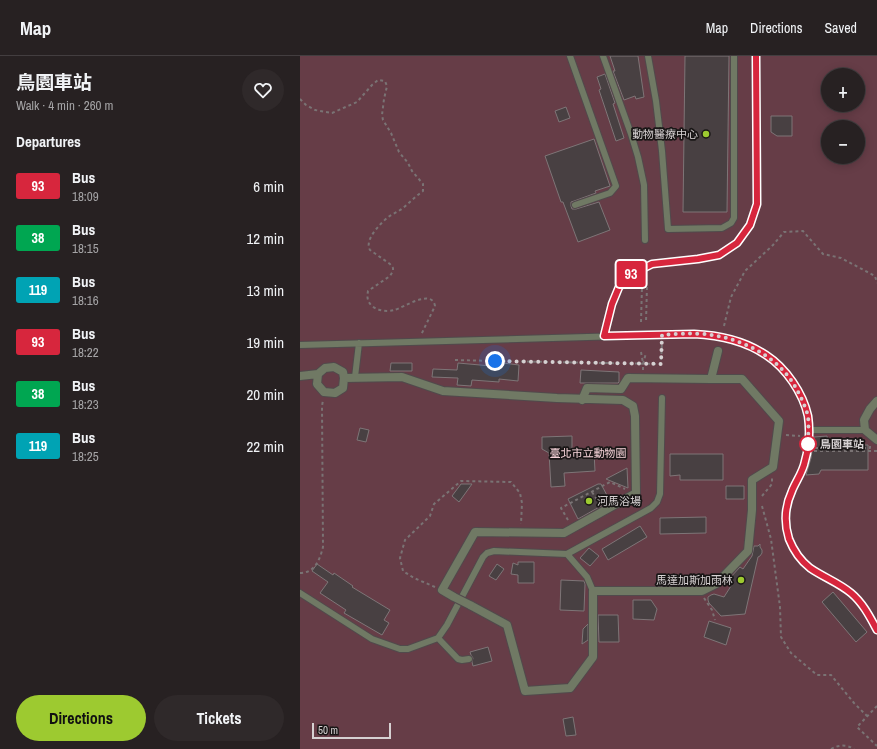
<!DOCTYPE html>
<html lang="en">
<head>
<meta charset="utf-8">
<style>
  :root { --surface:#272122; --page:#2f292a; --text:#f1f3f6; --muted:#a4a3a5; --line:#433e40; --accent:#9dca30 }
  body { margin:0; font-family:"Archivo Narrow","Noto Sans TC",sans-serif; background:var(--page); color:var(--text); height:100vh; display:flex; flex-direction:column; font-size:15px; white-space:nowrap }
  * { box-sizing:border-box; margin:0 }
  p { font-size:13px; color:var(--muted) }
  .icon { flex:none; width:22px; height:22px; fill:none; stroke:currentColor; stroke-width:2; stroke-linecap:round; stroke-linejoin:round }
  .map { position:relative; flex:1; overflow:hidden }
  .sheet { display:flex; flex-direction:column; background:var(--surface); width:300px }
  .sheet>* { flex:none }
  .badge { padding:0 8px; border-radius:3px; font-size:14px; line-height:26px }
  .fabs { position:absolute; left:521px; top:12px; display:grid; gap:8px }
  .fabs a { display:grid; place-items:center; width:44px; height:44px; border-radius:50%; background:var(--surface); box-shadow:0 2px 10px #0003,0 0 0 1px var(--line); font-size:20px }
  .scale { position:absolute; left:12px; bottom:10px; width:79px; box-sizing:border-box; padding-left:4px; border:2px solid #d6d1d2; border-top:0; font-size:11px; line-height:14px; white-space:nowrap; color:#d6d1d2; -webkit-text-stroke:3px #191616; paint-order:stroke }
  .you { position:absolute; width:20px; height:20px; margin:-10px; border:3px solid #fff; border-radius:50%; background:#1a73e8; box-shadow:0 0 0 6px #1a73e833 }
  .map>.badge { position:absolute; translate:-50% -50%; box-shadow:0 0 0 2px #fff }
  h2 { padding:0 16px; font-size:15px; line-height:36px }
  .round { display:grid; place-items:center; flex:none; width:42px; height:42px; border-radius:21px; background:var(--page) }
  .headline { display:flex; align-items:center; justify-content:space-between; height:68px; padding:0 16px }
  h1 { font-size:19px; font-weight:700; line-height:30px }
  .button { display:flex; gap:8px; margin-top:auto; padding:8px 16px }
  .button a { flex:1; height:46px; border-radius:24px; background:var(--accent); color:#111; font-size:16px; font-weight:700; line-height:46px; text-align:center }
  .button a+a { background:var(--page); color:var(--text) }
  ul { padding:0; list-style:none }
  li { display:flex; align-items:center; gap:12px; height:52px; padding:0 16px }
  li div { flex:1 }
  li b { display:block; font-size:15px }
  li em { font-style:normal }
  li .badge { min-width:44px; font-weight:700; text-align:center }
  header { display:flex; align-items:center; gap:24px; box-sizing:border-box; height:56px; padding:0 20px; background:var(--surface); border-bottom:1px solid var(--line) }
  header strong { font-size:19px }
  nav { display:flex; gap:22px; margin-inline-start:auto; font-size:14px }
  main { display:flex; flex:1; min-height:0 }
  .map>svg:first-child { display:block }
</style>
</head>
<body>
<header>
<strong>Map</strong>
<nav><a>Map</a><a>Directions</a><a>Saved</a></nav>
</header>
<main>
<section class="sheet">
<div class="headline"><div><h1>鳥園車站</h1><p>Walk · 4 min · 260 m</p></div><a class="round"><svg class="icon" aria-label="heart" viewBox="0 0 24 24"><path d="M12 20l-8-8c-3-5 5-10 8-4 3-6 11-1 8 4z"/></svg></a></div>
<h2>Departures</h2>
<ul>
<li><span class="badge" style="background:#d7263d;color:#fff">93</span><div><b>Bus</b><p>18:09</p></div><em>6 min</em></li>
<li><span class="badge" style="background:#00a651;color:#fff">38</span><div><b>Bus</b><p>18:15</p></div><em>12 min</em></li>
<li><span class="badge" style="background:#00a3b4;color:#fff">119</span><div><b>Bus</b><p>18:16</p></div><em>13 min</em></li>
<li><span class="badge" style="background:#d7263d;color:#fff">93</span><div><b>Bus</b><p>18:22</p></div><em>19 min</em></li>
<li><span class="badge" style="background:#00a651;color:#fff">38</span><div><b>Bus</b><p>18:23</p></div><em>20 min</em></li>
<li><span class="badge" style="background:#00a3b4;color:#fff">119</span><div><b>Bus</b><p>18:25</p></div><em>22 min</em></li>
</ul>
<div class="button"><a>Directions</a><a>Tickets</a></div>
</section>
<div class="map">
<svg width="577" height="693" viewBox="0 0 577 693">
  <rect width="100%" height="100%" fill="#342c2e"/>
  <!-- green -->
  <path fill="#663d47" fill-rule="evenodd" d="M0 0H577V693H0ZM528 19H558V49H528ZM528 71H558V101H528Z"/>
  <!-- building -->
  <path fill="#484042" stroke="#7e7577" d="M310 0H338L344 41 336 43 335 40 324 44 313 15H315Z
    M385 0H429L427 156H383Z
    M305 18 315 47 313 48 324 82 316 85 299 34 301 33 297 21Z
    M266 51 270 62 259 66 255 55Z
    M471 60H492V80H477L471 76Z
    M294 83 310 130 295 135 296 137 274 145 271 146V150L272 153H276L299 146 310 174 278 186 263 146H261L245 100Z
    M91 307H112V315H90Z
    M158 307 202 311 203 307 219 309 218 325 199 323V326L172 324 171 330 157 329 158 322 132 321 133 313 157 314Z
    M281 314 319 316V326L318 327H280Z
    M60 372 69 374 66 386 57 384Z
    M272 380V397L294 396 295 415 264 417 265 430 251 431 249 397 242 393V381Z
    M527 380 528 389H568V414H521L519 418 506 419 511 402 514 381Z
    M370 398H423V424H380V419L370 420Z
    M327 412 328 432 306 423Z
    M161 428H172L159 446 152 440Z
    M298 428H301L310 445 278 463 268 443Z
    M426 430H444V443H426Z
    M406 461V477L360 478V462Z
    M340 470 347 481 308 504 302 493Z
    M460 488V491L462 494V497L460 500 458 501 445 558 421 560 409 547 408 544V541L411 539 414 538 424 541 431 530 429 523 440 511 443 513 452 500 454 490H458Z
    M289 492 299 500 290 510 280 502Z
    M218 506H234V527H218V519L211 518 213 507 218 509Z
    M17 508 33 519 34 517 53 530 52 531 90 554 84 564 89 567 82 579 44 557 46 554 20 537 28 526 12 515Z
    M197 508 204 513 196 524 189 520Z
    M261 524 284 525 285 528 284 555 260 554Z
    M533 536 567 576 556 586 522 546Z
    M333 544H351L357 553 354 564 333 563Z
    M298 559H318L319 586H299Z
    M409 565 431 572 426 589 404 581Z
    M288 568V584L282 588 283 573Z
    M188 591 192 605 173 610 172 606 173 602 171 599 170 596Z
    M273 661 276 679 266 680 263 663Z"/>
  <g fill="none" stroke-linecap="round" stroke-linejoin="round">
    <!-- service casing -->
    <g stroke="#514a4c" stroke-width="8">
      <path id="service" d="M270 0 316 130 310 137 275 149
        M303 0 331 78 338 101 344 129 345 184
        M348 0 356 45 362 95 368 173 422 172 431 167 434 162V0
        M304 280 312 248 319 231 332 218 352 208 367 206 398 203 419 199 437 187 450 169 457 148 456 0
        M0 289 394 278C418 279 445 285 466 299 486 312 503 337 507 360 510 374 509 391 505 405 503 416 496 425 492 435 486 450 484 467 489 482 493 493 501 505 510 512 523 521 539 527 551 537 563 547 570 561 577 574
        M55 321 59 287
        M509 374H565
        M267 498 351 452 357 446 360 438 362 342
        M0 537 72 583 100 593H108L138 582 147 569 183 501 187 497 194 495 267 498 287 521 293 535
        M138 582 158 603 162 604 169 603"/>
    </g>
    <!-- pedestrian casing -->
    <g stroke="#514a4c" stroke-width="10">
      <path id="pedestrian" d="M0 320 18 318 25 312 34 311 43 316 44 322 43 332 35 337 24 336 17 328 18 318
        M44 322 102 321 143 335 257 342 323 344 333 350 335 360 336 437 264 477 175 476 142 534 154 541
        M282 344 287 332 321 333 328 322 411 323 418 295
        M577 345 570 353 564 364 565 374 577 384
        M170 549 207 569 225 635 270 632 293 601V535H402L416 528 448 495 452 454V424L473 411 479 365 442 323H411"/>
    </g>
    <!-- path -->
    <path stroke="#7a7374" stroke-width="2" stroke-dasharray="3 3" stroke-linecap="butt" d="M0 43 6 49 15 54 32 57 57 46 72 29 78 24 85 25 87 30 84 43 82 59 83 64 91 77 99 96 108 107 112 115 123 128V135C116 140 110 146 103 152 98 156 92 158 87 162 80 168 64 184 70 194L90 208 93 212V215L90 220 68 235C67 241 67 244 71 249 77 255 87 256 94 254 103 252 132 232 135 250L121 279
      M341 266 342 230H347L346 266
      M424 270 431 241 445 215 473 189 484 176 503 175 523 198 541 202 575 220 577 227
      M341 296 343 307
      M155 304 195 305 361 308 362 286
      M343 314V308L346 297
      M486 379 500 380
      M516 391V392H570V390
      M514 395H577
      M292 436 300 448
      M462 440 472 428V422
      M462 450 471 483 480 551 481 581 491 597 517 619H531L554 647 567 660
      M268 464 261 452 310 426 325 433
      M0 517C15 517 20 503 23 491L22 350 23 344
      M135 531 114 522 103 515 100 502 105 484 130 460 134 448 161 425 211 426 220 437 222 447 221 468
      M404 542 412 554 415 564
      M577 650 557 671 577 690
      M531 693C538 689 546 688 554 693"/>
    <!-- service -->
    <use href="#service" stroke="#707964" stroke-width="6"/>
    <!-- pedestrian -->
    <use href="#pedestrian" stroke="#707964" stroke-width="8"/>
    <!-- pedestrian-bridge casing -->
    <g stroke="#514a4c" stroke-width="10" stroke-linecap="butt">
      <path id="pedestrian-bridge" d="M154 541 170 549"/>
    </g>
    <!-- pedestrian-bridge -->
    <use href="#pedestrian-bridge" stroke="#707964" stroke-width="8"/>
  </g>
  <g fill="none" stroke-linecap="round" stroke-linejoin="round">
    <!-- line casing -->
    <g stroke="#fff" stroke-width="9">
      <path id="line" d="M456 0 457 148 450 169 437 187 419 199 398 203 352 208 332 218 319 231 312 248 304 280 394 278C418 279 445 285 466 299 486 312 503 337 508 360 510 374 509 391 505 405 503 416 496 425 492 435 485 450 484 467 489 483 493 493 501 505 510 512 523 521 539 527 551 537 563 547 570 561 577 574"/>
    </g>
    <!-- line -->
    <use href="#line" stroke="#d7263d" stroke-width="6"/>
    <!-- walk -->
    <path stroke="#d6d1d2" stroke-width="4" stroke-dasharray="0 7.2" d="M195 305 361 308 362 279C376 278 390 277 405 278 439 282 473 297 493 327 499 337 505 349 508 360 509 370 508 379 508 388"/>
  </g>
  <!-- markers -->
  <g fill="#9dca30" stroke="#191616" stroke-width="1.5">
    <circle cx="406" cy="78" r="4"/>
    <circle cx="289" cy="445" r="4"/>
    <circle cx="441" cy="524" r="4"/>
  </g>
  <circle fill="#fff" stroke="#d7263d" stroke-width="2" cx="508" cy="388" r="8"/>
  <g text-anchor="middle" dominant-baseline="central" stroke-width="3.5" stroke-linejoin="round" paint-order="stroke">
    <!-- poi labels -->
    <g font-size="11" fill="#d6d1d2" stroke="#191616" text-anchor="end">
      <text x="398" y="78">動物醫療中心</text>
      <text x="297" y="445" text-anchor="start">河馬浴場</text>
      <text x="433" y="524">馬達加斯加雨林</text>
    </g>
    <!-- stop labels -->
    <g font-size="11" font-weight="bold" fill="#d6d1d2" stroke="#191616" text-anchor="start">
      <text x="520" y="388">鳥園車站</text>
    </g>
    <!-- park labels -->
    <g font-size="11" fill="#f7d4da" stroke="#191616">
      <text x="288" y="397">臺北市立動物園</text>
    </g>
  </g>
</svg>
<div class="fabs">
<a>+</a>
<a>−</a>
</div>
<div class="scale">50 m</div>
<div class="you" style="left:195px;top:305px"></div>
<b class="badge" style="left:331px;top:218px;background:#d7263d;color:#fff">93</b>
</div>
</main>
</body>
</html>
